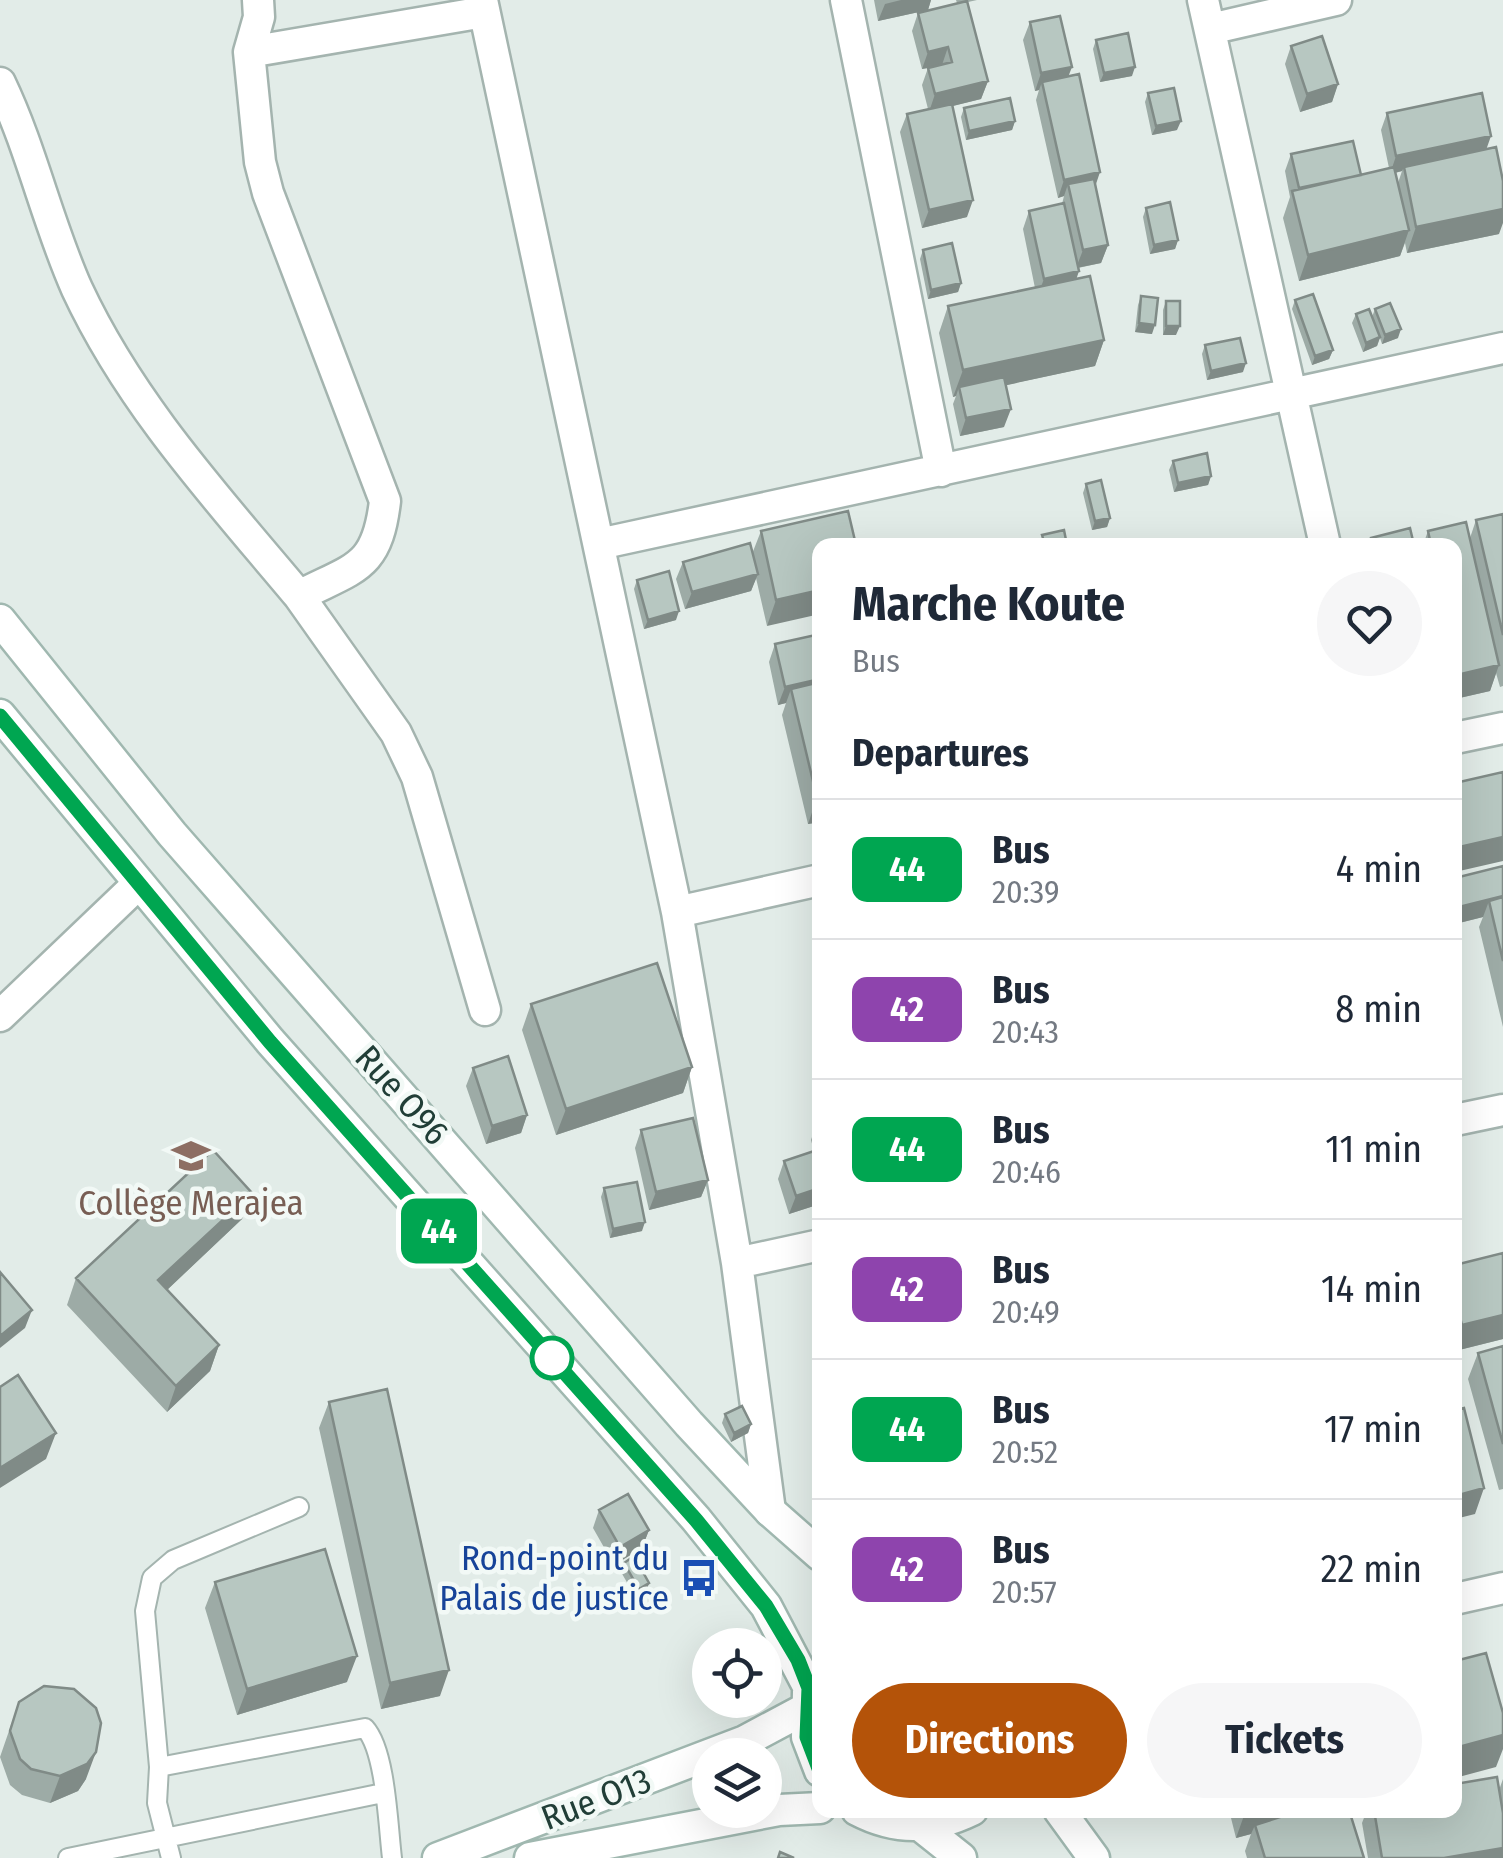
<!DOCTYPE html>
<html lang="en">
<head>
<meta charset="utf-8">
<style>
  :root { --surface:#fff; --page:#f6f6f7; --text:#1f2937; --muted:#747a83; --line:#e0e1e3; --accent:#b45309 }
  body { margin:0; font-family:"Fira Sans Condensed",sans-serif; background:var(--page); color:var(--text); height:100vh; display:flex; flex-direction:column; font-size:38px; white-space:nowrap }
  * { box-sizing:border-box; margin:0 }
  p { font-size:32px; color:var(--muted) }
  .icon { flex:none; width:55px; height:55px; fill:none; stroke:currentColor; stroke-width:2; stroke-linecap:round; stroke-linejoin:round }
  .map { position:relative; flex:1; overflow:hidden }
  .side { position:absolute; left:812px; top:538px; width:650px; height:1280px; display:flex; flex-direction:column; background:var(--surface); border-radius:20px; box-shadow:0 10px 40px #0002 }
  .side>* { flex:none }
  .badge { padding:0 20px; border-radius:15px; font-size:35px; line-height:65px }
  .fabs { position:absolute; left:692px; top:1628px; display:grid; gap:20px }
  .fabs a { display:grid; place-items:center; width:90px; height:90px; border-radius:50%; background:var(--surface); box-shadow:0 10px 40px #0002; font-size:50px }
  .map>.badge { position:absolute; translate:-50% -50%; box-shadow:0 0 0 5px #fff }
  h2 { padding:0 40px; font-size:38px; line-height:90px }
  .round { display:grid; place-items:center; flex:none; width:105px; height:105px; border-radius:52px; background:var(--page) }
  .summary { display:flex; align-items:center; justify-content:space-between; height:170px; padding:0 40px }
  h1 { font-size:48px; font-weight:700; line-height:75px }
  .button { display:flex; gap:20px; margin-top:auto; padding:20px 40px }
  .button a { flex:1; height:115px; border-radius:60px; background:var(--accent); color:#fff; font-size:40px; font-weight:700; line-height:115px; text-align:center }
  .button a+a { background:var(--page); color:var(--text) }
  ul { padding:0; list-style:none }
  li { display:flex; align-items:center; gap:30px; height:140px; padding:0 40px; border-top:2px solid var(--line) }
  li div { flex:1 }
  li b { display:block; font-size:38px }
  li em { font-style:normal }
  li .badge { min-width:110px; font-weight:700; text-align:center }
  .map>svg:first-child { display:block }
</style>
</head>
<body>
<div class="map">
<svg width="1503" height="1858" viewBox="0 0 1503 1858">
  <rect width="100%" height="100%" fill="#e2ece8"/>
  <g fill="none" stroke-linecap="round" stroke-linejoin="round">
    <!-- lane casing -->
    <g stroke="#a4b4af" stroke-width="22">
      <path id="lane" d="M159 1767 365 1728C386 1751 388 1826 392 1858
        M68 1858 383 1793
        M171 1858 157 1803 159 1767 145 1611 152 1578 173 1560 299 1507"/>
    </g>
    <!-- street casing -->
    <g stroke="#a4b4af" stroke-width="35">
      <path id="street" d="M482 0 677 912 737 1263 770 1511
        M846 0 941 471
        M1203 0 1325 545
        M1210 29 1336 0
        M249 52 259 17 258 0
        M0 83C32 150 47 222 77 289 131 405 218 499 299 596 355 567 377 569 385 501L268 193 260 162 249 52 484 12
        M599 544 1503 348
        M299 596 396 733 417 777 485 1010
        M1455 738 1503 728
        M677 912 820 880
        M0 1016 137 885
        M1455 1120 1503 1110
        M737 1263 820 1245
        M1455 1599 1503 1588"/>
    </g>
    <!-- secondary casing -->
    <g stroke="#a0b8b0" stroke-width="35">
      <path id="secondary" d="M0 620 172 834 689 1424 770 1511 820 1555
        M0 715 270 1041 696 1519 766 1606 809 1688
        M808 1692 807 1737 820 1771
        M857 1810C897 1831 933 1829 972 1810
        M1059 1810 1094 1858
        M922 1827 961 1858
        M438 1858 745 1741 805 1709
        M530 1858 779 1810 820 1808"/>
    </g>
    <!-- lane -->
    <use href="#lane" stroke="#fff" stroke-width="18"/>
    <!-- street -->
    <use href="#street" stroke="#fff" stroke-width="30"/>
    <!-- secondary -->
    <use href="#secondary" stroke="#fff" stroke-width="30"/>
  </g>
  <!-- wall -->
  <path fill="#9daba6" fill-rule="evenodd" d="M874 0H931L928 10 878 21Z
    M956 0H977L968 2 988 81 981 99 952 106 967 217 922 228 900 132 907 114 928 109 922 85 928 68 922 69 912 31 918 13 957 3Z
    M1030 22 1068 77 1095 186 1108 245 1101 263 1078 268 1076 279 1104 340 1095 366 1006 385 1004 427 960 436 953 404 956 396 953 397 939 333 948 306 1035 288 1023 229 1029 211 1062 204 1064 196 1058 198 1036 100 1039 90 1035 91 1023 40Z
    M1096 40 1132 76 1100 82 1093 49Z
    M1291 46 1338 84 1332 102 1300 112 1285 64Z
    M1148 93 1177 130 1152 135 1145 102Z
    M964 108 1015 121 1012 130 966 140 961 117Z
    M1387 113 1486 149 1499 234 1407 253 1405 243 1400 256 1299 281 1283 218 1290 197 1285 171 1291 154 1361 175 1389 168 1381 130ZM1402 171 1398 183 1395 173Z
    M1146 208 1178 240 1175 249 1150 254 1143 217Z
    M923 250 961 283 958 292 928 299 920 259Z
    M1141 296 1152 334 1135 332 1138 305Z
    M1295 300 1333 350 1329 359 1312 365 1292 309Z
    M1166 301 1176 335H1163V310Z
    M1375 309 1398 338 1382 344 1380 338 1377 346 1363 352 1352 323 1356 314 1372 317Z
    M1205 345 1243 372 1207 380 1202 354Z
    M1173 461 1211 476 1208 485 1174 492 1169 470Z
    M1086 484 1110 518 1107 527 1092 530 1083 493Z
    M848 511 767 626 756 578 751 591 685 609 676 579 683 562 752 554 761 531Z
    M1503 514V686L1500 687 1496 673 1490 691 1455 699V545H1423L1428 531 1470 538 1476 520Z
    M637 580 676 620 644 629 634 589Z
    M820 634V822L808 824 782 715 786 703 778 705 769 662 775 644Z
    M1503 866V1027L1479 927 1483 917 1455 924V878Z
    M531 1004 692 1067 683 1093 556 1135 522 1030Z
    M473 1068 527 1115 521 1133 486 1144 466 1086Z
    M817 1122H820V1204L789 1214 778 1179 784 1161 814 1151 811 1140Z
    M641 1130 708 1180 701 1197 649 1210 635 1148Z
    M604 1188 642 1231 610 1238 601 1197Z
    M252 1193 242 1219 167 1290 219 1345 210 1371 167 1412 67 1305 76 1278Z
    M1455 1265 1503 1339 1455 1351Z
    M1503 1346V1489L1499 1490 1468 1379 1478 1353Z
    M329 1402 440 1696 381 1709 319 1428Z
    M725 1414 751 1424 748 1433 731 1442 722 1423Z
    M599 1510 649 1530 642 1548 614 1565 593 1528Z
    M624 1563 649 1583 646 1592 636 1598 621 1572Z
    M215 1582 347 1682 237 1715 205 1608Z
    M19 1702 86 1779 78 1791 50 1803 22 1795 10 1785 0 1757Z
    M1503 1779V1858H1368L1362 1823 1367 1810H1455L1499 1790Z
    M1229 1810H1349L1364 1858H1247L1245 1851 1251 1834 1236 1838Z"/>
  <!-- shaded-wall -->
  <path fill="#808b87" d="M901 0H931L928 10 878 21 885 4Z
    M948 47 942 65 922 69 928 52Z
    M1072 67 1065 85 1042 82 1039 90 1035 91 1041 73Z
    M1135 67 1132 76 1100 82 1104 73Z
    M988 81 981 99 929 112 935 94Z
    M1338 84 1332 102 1300 112 1307 94Z
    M1015 121 1012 130 966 140 969 131Z
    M1181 121 1177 130 1152 135 1156 126Z
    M1491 136 1485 153 1404 167 1402 171 1390 174 1396 156Z
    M1100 172 1094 190 1068 184 1064 196 1058 198 1064 180Z
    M973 200 967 217 922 228 929 210Z
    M1503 209V223L1499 234 1407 253 1416 227Z
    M1409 230 1400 256 1299 281 1308 255Z
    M1178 240 1175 249 1150 254 1154 245Z
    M1108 245 1101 263 1076 268 1083 250Z
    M1079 271 1073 289 1037 297 1044 279Z
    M961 283 958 292 928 299 931 290Z
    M1139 323 1155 325 1152 334 1135 332Z
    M1166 326H1180L1176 335H1163Z
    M1401 329 1398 338 1382 344 1385 335Z
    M1380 337 1377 346 1363 352 1366 343Z
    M1104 340 1095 366 961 395 959 387 956 396 953 397 963 370Z
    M1333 350 1329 359 1312 365 1315 356Z
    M1246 363 1243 372 1207 380 1211 371Z
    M1011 409 1004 427 960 436 966 418Z
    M1211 476 1208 485 1174 492 1178 483Z
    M1110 518 1107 527 1092 530 1095 521Z
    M758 574 751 591 685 609 692 592Z
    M820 590V614L767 626 776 600Z
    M679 611 676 620 644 629 648 620Z
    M1499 665 1490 691 1455 699V690L1461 674Z
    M820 679V696L791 689 786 703 778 705 785 687Z
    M817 798H820V822L808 824Z
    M1503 837V861L1455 872V848Z
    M1503 896 1489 901 1483 917 1455 924V908Z
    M692 1067 683 1093 556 1135 566 1109Z
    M527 1115 521 1133 486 1144 492 1126Z
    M708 1180 701 1197 649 1210 656 1192Z
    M820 1188V1204L789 1214 796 1196Z
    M252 1193 242 1219 149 1307 158 1280Z
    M645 1222 642 1231 610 1238 613 1229Z
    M32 1310 25 1328 0 1348V1336Z
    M1503 1315V1339L1455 1351V1344L1462 1325Z
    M219 1345 210 1371 167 1412 176 1386Z
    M751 1424 748 1433 731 1442 734 1433Z
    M56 1433 46 1459 0 1488V1468Z
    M1484 1488 1475 1514 1455 1519V1496Z
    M649 1530 642 1548 614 1565 620 1547Z
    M649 1583 646 1592 636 1598 639 1589Z
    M357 1656 347 1682 237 1715 247 1689Z
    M449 1670 440 1696 381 1709 390 1683Z
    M1503 1735V1749L1496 1767 1455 1778V1748Z
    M96 1752 86 1779 78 1791 50 1803 60 1776Z
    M1246 1810H1338L1255 1825 1251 1834 1236 1838Z
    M1503 1848V1858H1444Z"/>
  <!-- building -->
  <path fill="#b7c7c1" stroke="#808b87" stroke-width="2.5" d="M967 1 988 81 935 94 928 68 952 62 948 47 928 52 918 13Z
    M1060 16 1072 67 1041 73 1030 22Z
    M1128 33 1135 67 1104 73 1096 40Z
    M1322 36 1338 84 1307 94 1291 46Z
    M1079 74 1100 172 1064 180 1042 82Z
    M1174 88 1181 121 1156 126 1148 93Z
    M1482 93 1491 136 1396 156 1387 113Z
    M1010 98 1015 121 969 131 964 108Z
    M952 104 973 200 929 210 907 114Z
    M1353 141 1361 175 1299 188 1291 154Z
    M1496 147 1503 181V209L1416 227 1404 167Z
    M1394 167 1409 230 1308 255 1292 191Z
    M1094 179 1108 245 1083 250 1068 184Z
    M1170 202 1178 240 1154 245 1146 208Z
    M1064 203 1079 271 1044 279 1029 211Z
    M952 243 961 283 931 290 923 250Z
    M1090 276 1104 340 963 370 948 306Z
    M1313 294 1333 350 1315 356 1295 300Z
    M1141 296 1158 298 1155 325 1139 323Z
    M1166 301H1180V326H1166Z
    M1390 303 1401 329 1385 335 1375 309Z
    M1369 309 1380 337 1366 343 1356 314Z
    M1240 338 1246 363 1211 371 1205 345Z
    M1004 377 1011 409 966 418 959 387Z
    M1207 453 1211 476 1178 483 1173 461Z
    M1101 480 1110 518 1095 521 1086 484Z
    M848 511 856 545H820V590L776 600 761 531Z
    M1503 514V635L1476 520Z
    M1466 522 1499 665 1461 674 1455 647V545H1431L1428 531Z
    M1410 528 1414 545H1372L1371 538Z
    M1064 530 1067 545H1045L1042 535Z
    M750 543 758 574 692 592 683 562Z
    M669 571 679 611 648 620 637 580Z
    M820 634V679L785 687 775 644Z
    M820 682V798H817L791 689Z
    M1503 772V837L1455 848V783Z
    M1503 866V896L1455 908V878Z
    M1503 897V961L1489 901Z
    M657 963 692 1067 566 1109 531 1004Z
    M508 1056 527 1115 492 1126 473 1068Z
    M693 1118 708 1180 656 1192 641 1130Z
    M820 1149V1188L796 1196 784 1161Z
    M213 1150 252 1193 158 1280 219 1345 176 1386 76 1278Z
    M637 1182 645 1222 613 1229 604 1188Z
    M1503 1253V1315L1462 1325 1455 1298V1265Z
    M0 1272 32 1310 0 1336Z
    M1503 1346V1444L1478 1353Z
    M18 1375 56 1433 0 1468V1387Z
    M387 1389 449 1670 390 1683 329 1402Z
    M742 1406 751 1424 734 1433 725 1414Z
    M1464 1408 1484 1488 1455 1496V1410Z
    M628 1494 649 1530 620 1547 599 1510Z
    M325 1549 357 1656 247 1689 215 1582Z
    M634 1556 649 1583 639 1589 624 1563Z
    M1486 1653 1503 1713V1735L1455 1748V1661Z
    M44 1686 74 1689 96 1708 101 1723 96 1752 87 1764 60 1776 31 1769 20 1759 10 1731 19 1702Z
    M1497 1777 1503 1813V1848L1444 1858H1382L1374 1810H1455V1784Z
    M1302 1810H1349L1364 1858H1265L1255 1825Z
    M780 1852 794 1858H778Z"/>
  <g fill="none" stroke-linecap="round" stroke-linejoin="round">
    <!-- line casing -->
    <g stroke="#fff" stroke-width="22">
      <path id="line" d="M0 716 270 1042 696 1520 766 1606 798 1660 809 1688 807 1737 820 1771"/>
    </g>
    <!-- line -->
    <use href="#line" stroke="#00a651" stroke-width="15"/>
  </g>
  <!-- icons -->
  <defs>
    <g id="school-bare" transform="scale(3)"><path d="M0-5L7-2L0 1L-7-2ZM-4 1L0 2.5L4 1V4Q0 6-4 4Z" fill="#8d6e63" stroke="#f2f9f6" stroke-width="2.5" paint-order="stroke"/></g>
    <g id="bus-bare" transform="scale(3)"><path d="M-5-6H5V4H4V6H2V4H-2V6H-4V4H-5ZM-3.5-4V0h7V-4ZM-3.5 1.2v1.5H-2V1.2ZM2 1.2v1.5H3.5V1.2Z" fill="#1a4fb4" stroke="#f2f9f6" stroke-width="2.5" paint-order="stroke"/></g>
  </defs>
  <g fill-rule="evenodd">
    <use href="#school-bare" x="191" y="1156"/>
    <use href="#bus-bare" x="699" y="1578"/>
  </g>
  <!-- markers -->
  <circle fill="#fff" stroke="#00a651" stroke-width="5" cx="552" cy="1358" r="20"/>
  <g text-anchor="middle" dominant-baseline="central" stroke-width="9" stroke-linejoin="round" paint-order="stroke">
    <!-- street labels -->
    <g font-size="35" fill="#213e37" stroke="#f2f9f6">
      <text transform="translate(402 1095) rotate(48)">Rue O96</text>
      <text transform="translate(596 1799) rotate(-21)">Rue O13</text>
    </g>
    <!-- education labels -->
    <g font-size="35" fill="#785e54" stroke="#f2f9f6">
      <text x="191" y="1203">Collège Merajea</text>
    </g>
    <!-- transit labels -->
    <g font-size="35" fill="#164399" stroke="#f2f9f6" text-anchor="end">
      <text x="669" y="1558">Rond-point du<tspan x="669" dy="40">Palais de justice</tspan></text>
    </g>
  </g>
</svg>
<div class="fabs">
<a><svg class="icon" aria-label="locate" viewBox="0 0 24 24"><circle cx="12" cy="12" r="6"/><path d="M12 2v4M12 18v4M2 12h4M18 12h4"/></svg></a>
<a><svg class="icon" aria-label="layers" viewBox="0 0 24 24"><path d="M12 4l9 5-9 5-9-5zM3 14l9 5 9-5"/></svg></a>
</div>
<b class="badge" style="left:439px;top:1231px;background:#00a651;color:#fff">44</b>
<section class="side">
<div class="summary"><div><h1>Marche Koute</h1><p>Bus</p></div><a class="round"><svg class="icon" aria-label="heart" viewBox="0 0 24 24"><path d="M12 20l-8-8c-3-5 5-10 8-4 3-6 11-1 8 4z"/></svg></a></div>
<h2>Departures</h2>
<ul>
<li><span class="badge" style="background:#00a651;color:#fff">44</span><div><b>Bus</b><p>20:39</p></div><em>4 min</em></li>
<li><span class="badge" style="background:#8e44ad;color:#fff">42</span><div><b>Bus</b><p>20:43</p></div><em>8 min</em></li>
<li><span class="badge" style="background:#00a651;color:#fff">44</span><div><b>Bus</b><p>20:46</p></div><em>11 min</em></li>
<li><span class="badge" style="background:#8e44ad;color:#fff">42</span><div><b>Bus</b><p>20:49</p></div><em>14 min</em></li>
<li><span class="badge" style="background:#00a651;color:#fff">44</span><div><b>Bus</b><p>20:52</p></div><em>17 min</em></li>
<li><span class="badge" style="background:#8e44ad;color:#fff">42</span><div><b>Bus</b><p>20:57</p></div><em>22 min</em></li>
</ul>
<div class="button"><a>Directions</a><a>Tickets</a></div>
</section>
</div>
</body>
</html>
